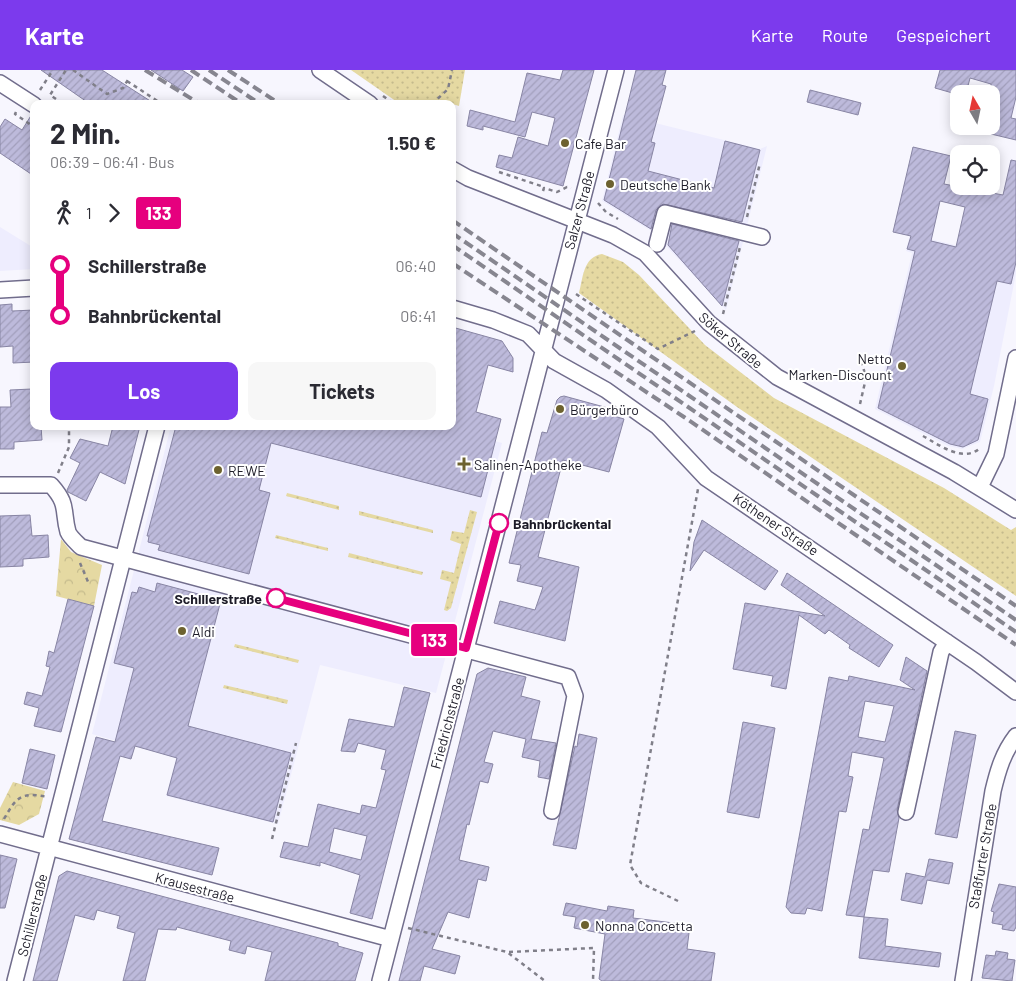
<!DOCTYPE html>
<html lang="de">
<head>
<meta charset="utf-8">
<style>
  :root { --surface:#fff; --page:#f7f7f7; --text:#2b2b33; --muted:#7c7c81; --accent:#7c3aed }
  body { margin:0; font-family:Barlow,sans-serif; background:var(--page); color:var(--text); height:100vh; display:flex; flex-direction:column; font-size:19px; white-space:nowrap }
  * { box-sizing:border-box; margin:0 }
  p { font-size:16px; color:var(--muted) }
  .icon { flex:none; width:28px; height:28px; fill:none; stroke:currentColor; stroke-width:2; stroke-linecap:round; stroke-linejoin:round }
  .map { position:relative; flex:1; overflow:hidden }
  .panel { position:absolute; left:30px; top:30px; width:426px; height:330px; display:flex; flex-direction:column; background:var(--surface); border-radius:10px; box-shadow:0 2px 12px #0003 }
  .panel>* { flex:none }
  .badge { padding:0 10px; border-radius:4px; font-size:18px; line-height:32px }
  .needle { width:32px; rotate:351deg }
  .fabs { position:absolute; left:950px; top:15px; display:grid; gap:10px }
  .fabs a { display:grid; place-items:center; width:50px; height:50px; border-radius:10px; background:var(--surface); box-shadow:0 2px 12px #0003; font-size:25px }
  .map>.badge { position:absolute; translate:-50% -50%; box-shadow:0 0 0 2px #fff }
  .legs { display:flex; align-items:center; gap:8px; height:55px; padding:0 20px; font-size:16px }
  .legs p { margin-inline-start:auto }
  .overview { display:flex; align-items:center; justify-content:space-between; height:85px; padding:0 20px }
  h1 { font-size:28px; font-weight:700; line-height:38px }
  .action { display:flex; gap:10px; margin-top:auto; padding:10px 20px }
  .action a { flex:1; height:58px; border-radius:10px; background:var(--accent); color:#fff; font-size:20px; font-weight:700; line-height:58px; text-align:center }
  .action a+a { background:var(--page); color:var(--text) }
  ul { padding:0 20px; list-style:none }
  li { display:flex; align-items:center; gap:18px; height:50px; font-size:19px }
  li i { display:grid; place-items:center; width:8px; height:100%; margin:0 6px; background:currentColor }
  li i::after { content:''; width:12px; height:12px; margin:-6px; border:4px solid; border-radius:50%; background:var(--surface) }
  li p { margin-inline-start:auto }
  li:first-child i { background:linear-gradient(#0000 50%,currentColor 0) }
  li:last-child i { background:linear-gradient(currentColor 50%,#0000 0) }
  header { display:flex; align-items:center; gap:30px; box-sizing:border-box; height:70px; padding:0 25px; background:var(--accent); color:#fff }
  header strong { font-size:24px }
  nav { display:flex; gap:28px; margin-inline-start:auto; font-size:18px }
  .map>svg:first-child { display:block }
</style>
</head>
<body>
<header>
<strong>Karte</strong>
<nav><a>Karte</a><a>Route</a><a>Gespeichert</a></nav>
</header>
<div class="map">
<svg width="1016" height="911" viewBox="0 0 1016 911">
  <defs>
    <pattern id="grass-dots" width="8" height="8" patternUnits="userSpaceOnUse" patternTransform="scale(1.25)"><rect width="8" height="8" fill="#e5d9a2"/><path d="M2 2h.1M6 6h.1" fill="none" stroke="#c4ba8c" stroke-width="1.8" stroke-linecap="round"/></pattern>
    <pattern id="forest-crowns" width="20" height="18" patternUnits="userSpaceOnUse" patternTransform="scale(1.25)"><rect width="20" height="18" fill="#e5d9a2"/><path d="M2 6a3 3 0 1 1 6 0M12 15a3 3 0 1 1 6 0" fill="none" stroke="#c4ba8c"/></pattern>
    <pattern id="building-hatch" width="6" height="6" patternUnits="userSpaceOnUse" patternTransform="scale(1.25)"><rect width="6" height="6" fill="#bdbadb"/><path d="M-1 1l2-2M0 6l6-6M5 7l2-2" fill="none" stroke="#a29fbc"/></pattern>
  </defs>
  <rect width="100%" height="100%" fill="#f7f6fe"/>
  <!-- built -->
  <path fill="#eeedfe" d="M623 45 760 79 767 76 726 240 653 162 602 131Z
    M0 157 34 178V199L0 201Z
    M910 164 1016 190V203L994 316 980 372 962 379 948 376 875 339 912 183 906 181Z
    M171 356H438L502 373 436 623 320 595 278 754 166 726 176 688 92 664Z"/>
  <!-- grass -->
  <path fill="url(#grass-dots)" d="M351 0H465L459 36 446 32 400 34Z
    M602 184 623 192 639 205 705 275 774 328 944 418 1011 460 1016 457V526L737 337 579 223C583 208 583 187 602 184Z
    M287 423 339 436V440L286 426Z
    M470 440 477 442 451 538 447 541 444 540 451 512 440 509 442 500 454 503 461 474 450 470 452 461 464 463Z
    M359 441 433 460V463L359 445Z
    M276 465 328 478V481L275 468Z
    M349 483 423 502 422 505 348 487Z
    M235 574 299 590 298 593 234 577Z
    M224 615 288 630 287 634 223 618Z"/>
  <!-- forest -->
  <path fill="url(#forest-crowns)" d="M61 469 71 482 102 495 94 536 56 526Z
    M13 712 45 721 39 744 19 755 0 750V738Z"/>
  <!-- building -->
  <path fill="url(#building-hatch)" stroke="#8885a4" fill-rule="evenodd" d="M41 0H102L155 34H90Z
    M151 0H182L193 7 183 21Z
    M563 0H594L563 116 496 97 499 85 512 88 518 67 548 76 555 48 532 42 525 67 483 56V60L467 56 470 40 515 52 527 3 560 10Z
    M636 0H666L662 15 666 16 651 72 655 73 648 101 714 118 725 71 760 80 742 152 663 134 656 140 651 159 604 130Z
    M940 0H1016V27L1011 48 1016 49V70L991 64V14L970 8 966 24H956L935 18Z
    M810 20 861 33 858 45 807 32Z
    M32 44H34V106L0 83V57L5 49 22 60Z
    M913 77 951 86 944 114 1003 125 1011 90 1016 91V192L1011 214 997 211 970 324 988 329 978 370 963 377 950 374 878 338 915 181 907 179 911 166 893 162ZM940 131 965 137 956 177 931 171Z
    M672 154 739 171 722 236 668 175Z
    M12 234V241L34 240V292L13 293V276L0 277V235Z
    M452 257 502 271 513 288V302L488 295 476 342 501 349 481 427 271 373 259 420 270 423 249 504 158 480 160 475 148 472 149 466H147L176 356 189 360 190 356H452Z
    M32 319 34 356H41L42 370 14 372V379H0V337H11L10 320Z
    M564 326 608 338 607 344 624 349 609 402 563 390 538 487 579 497 565 571 494 553 500 531 535 540 543 517 517 511 521 495 509 493 542 362 547 363 557 330 560 327Z
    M113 356H140L125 414 100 402 86 431 68 422 67 420 80 393 70 388 80 369 108 376Z
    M30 445 32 466 48 465 49 487 23 489V496L0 497V446Z
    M702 450 778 501 765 520 704 480 690 501 694 472Z
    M787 503 893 575 879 597 849 578 850 575 829 560 825 564 799 545 786 619 771 616 773 606 733 599 745 533 825 546 781 515Z
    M157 513 221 530 188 656 291 683 273 752 167 725 177 688 135 676 131 689 120 686 102 751 219 778 212 805 69 769 96 667 115 672 134 598 114 593 132 522 137 523 139 517 155 522Z
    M68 529 94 536 61 662 34 656 39 638 24 634 27 622 42 626 50 597 46 596 49 581 54 583Z
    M906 587 927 601 897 740 899 748 889 802 873 800 864 847 846 845 863 759 869 760 884 688 852 682 848 706 853 707 846 742 839 741 822 841 807 838 805 844 791 843 786 837 829 607 848 611 849 606 915 620 900 610ZM865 631 894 636 885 672 858 667Z
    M488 598 526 607 521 626 540 631 531 669 556 673 549 709 538 707 540 691 522 687 526 669 493 661 484 692 493 694 488 713 480 711 469 755 467 754 459 790 489 797 486 811 478 809 469 848 448 842 432 879 460 886 455 904 424 896 420 911H399L477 604Z
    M404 617 430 623 372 849 350 843 360 805 320 792V796L280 787 284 772 308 777 318 734 360 744 362 735 376 738 386 700 381 699 386 680 358 673 355 682 341 681 349 649 394 657ZM334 758 367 766 361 790 329 782Z
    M743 652 775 658 759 748 727 742Z
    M955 661 976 665 957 768 935 764Z
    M579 664 597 668 576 779 553 775 575 676 577 677Z
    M30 679 55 685 47 719 22 713Z
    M0 785 17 789 5 838H0Z
    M929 789 953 793 949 814 927 810 922 834 901 830 906 803 925 807Z
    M67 801 338 873V876L363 883 355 911H265L272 882 247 876 245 884 229 880 231 871 177 857 176 860 158 859 145 911H123L135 863 117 858 120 846 97 840 94 850 75 845 57 911H33L59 806Z
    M999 814 1016 817V857L1014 861 1002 859 1003 855 992 853 994 842 991 841Z
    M566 833 607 841 608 836 634 840 633 848 690 855 687 879 715 883 711 911H602L599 909 605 864 574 858 576 847 563 845Z
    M864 847 888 849 885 876 941 883 939 897 859 888Z
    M996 881 1008 883 1007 889 1015 890 1012 911 982 908 986 885 995 886Z"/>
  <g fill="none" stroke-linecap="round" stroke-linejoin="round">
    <!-- minor casing -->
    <g stroke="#716d8c" stroke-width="18">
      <path id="minor" d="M320 0 370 34
        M0 13 34 35
        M452 99 468 108 613 165 645 183 709 253 777 307 954 402 1016 440
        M657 174 665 143 762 167
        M0 220 34 218
        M452 238 493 250 528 264 554 291 606 320 658 357 706 408 976 592 1016 622
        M0 415H51C69 435 62 440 68 462 70 467 77 473 81 477L568 607 575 626 552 741
        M980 417 996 384 1016 288
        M906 742 941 582 947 572
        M0 764 391 869
        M15 911 157 356
        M380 911 616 0
        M963 911 993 721C998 700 1003 683 1016 666"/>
    </g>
    <!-- path -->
    <path stroke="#807f89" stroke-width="2.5" stroke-dasharray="4 4" stroke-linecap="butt" d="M73 0 107 24 123 18 129 8
      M127 11 162 34
      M40 20 53 0
      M383 26 394 34
      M56 29 50 25 66 0
      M432 34 448 19 452 0
      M16 42 15 44 34 57
      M499 102 544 117
      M543 121 544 118 557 122 567 117 571 118
      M598 133 606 142 618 149
      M747 147 760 93
      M576 224 658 279 695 261
      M723 244 740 177
      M860 334 866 308 860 285
      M923 366C939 375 965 394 981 377
      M58 403 69 377V356
      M80 493 89 514
      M4 749C17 726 21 722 48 727
      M272 769 296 673
      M678 831 641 813 630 795 698 419
      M408 858 507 882 545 911
      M509 882 594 878 593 911"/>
    <!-- minor -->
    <use href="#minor" stroke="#fff" stroke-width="15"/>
    <!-- rail -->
    <path stroke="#878690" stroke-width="4" stroke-dasharray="10 5" stroke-linecap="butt" d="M145 0 200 34
      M191 0 242 34
      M209 0 260 34
      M228 0 280 34
      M452 150 1016 536
      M452 163 1016 550
      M452 175 1016 562
      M452 193 684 347 1016 575"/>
  </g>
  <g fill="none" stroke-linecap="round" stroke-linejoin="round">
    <!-- line-1 casing -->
    <g stroke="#fff" stroke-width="11">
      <path id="line-1" d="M276 528 466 578 499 453"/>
    </g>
    <!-- line-1 -->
    <use href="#line-1" stroke="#e6007e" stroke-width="8"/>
  </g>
  <!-- markers -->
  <g fill="#6d622f" stroke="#fff" stroke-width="2">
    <circle cx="565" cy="73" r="5"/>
    <circle cx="610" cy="114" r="5"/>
    <circle cx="902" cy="296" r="5"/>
    <circle cx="560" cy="339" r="5"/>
    <path d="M461.5 386.5h5v5h5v5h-5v5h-5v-5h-5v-5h5z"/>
    <circle cx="218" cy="400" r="5"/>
    <circle cx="182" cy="561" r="5"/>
    <circle cx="585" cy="855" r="5"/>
  </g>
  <g fill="#fff" stroke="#e6007e" stroke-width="2.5">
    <circle cx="499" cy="453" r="9"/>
    <circle cx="276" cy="528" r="9"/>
  </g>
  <g text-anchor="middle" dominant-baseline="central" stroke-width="4" stroke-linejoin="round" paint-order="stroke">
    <!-- poi labels -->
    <g font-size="14" fill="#1d1c28" stroke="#fff" text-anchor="start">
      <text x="575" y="73">Cafe Bar</text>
      <text x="620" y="114">Deutsche Bank</text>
      <text x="892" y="288" text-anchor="end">Netto<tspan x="892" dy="16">Marken-Discount</tspan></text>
      <text x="570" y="339">Bürgerbüro</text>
      <text x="474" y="394">Salinen-Apotheke</text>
      <text x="228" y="400">REWE</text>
      <text x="192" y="561">Aldi</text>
      <text x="595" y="855">Nonna Concetta</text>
    </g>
    <!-- street labels -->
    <g font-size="14" fill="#1d1c28" stroke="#fff">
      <text transform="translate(579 140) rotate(-75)">Salzer Straße</text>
      <text transform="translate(731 270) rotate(40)">Söker Straße</text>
      <text transform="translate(776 454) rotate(34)">Köthener Straße</text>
      <text transform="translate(447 653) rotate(-75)">Friedrichstraße</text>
      <text transform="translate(982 786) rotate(-80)">Staßfurter Straße</text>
      <text transform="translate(195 817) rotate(15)">Krausestraße</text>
      <text transform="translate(32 845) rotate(-76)">Schillerstraße</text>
    </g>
    <!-- stop labels -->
    <g font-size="14" font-weight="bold" fill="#1d1c28" stroke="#fff" text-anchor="start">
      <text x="513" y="453">Bahnbrückental</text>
      <text x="262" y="528" text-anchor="end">Schillerstraße</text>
    </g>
  </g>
</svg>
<div class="fabs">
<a><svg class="needle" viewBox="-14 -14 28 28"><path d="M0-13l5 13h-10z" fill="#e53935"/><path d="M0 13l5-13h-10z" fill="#7c7c81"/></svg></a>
<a><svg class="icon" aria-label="locate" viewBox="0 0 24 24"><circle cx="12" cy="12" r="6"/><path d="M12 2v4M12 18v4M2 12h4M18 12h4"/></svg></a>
</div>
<b class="badge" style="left:434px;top:570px;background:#e6007e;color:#fff">133</b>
<section class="panel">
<div class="overview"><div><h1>2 Min.</h1><p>06:39 – 06:41 · Bus</p></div><b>1.50 €</b></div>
<div class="legs"><svg class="icon" aria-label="walk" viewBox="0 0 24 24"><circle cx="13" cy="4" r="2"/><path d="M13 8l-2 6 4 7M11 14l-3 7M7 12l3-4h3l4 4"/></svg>1<svg class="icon" aria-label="forward" viewBox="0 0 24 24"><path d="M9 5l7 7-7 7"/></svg><b class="badge" style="background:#e6007e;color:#fff">133</b></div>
<ul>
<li><i style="color:#e6007e"></i><b>Schillerstraße</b><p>06:40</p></li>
<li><i style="color:#e6007e"></i><b>Bahnbrückental</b><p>06:41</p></li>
</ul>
<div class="action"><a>Los</a><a>Tickets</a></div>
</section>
</div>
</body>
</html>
